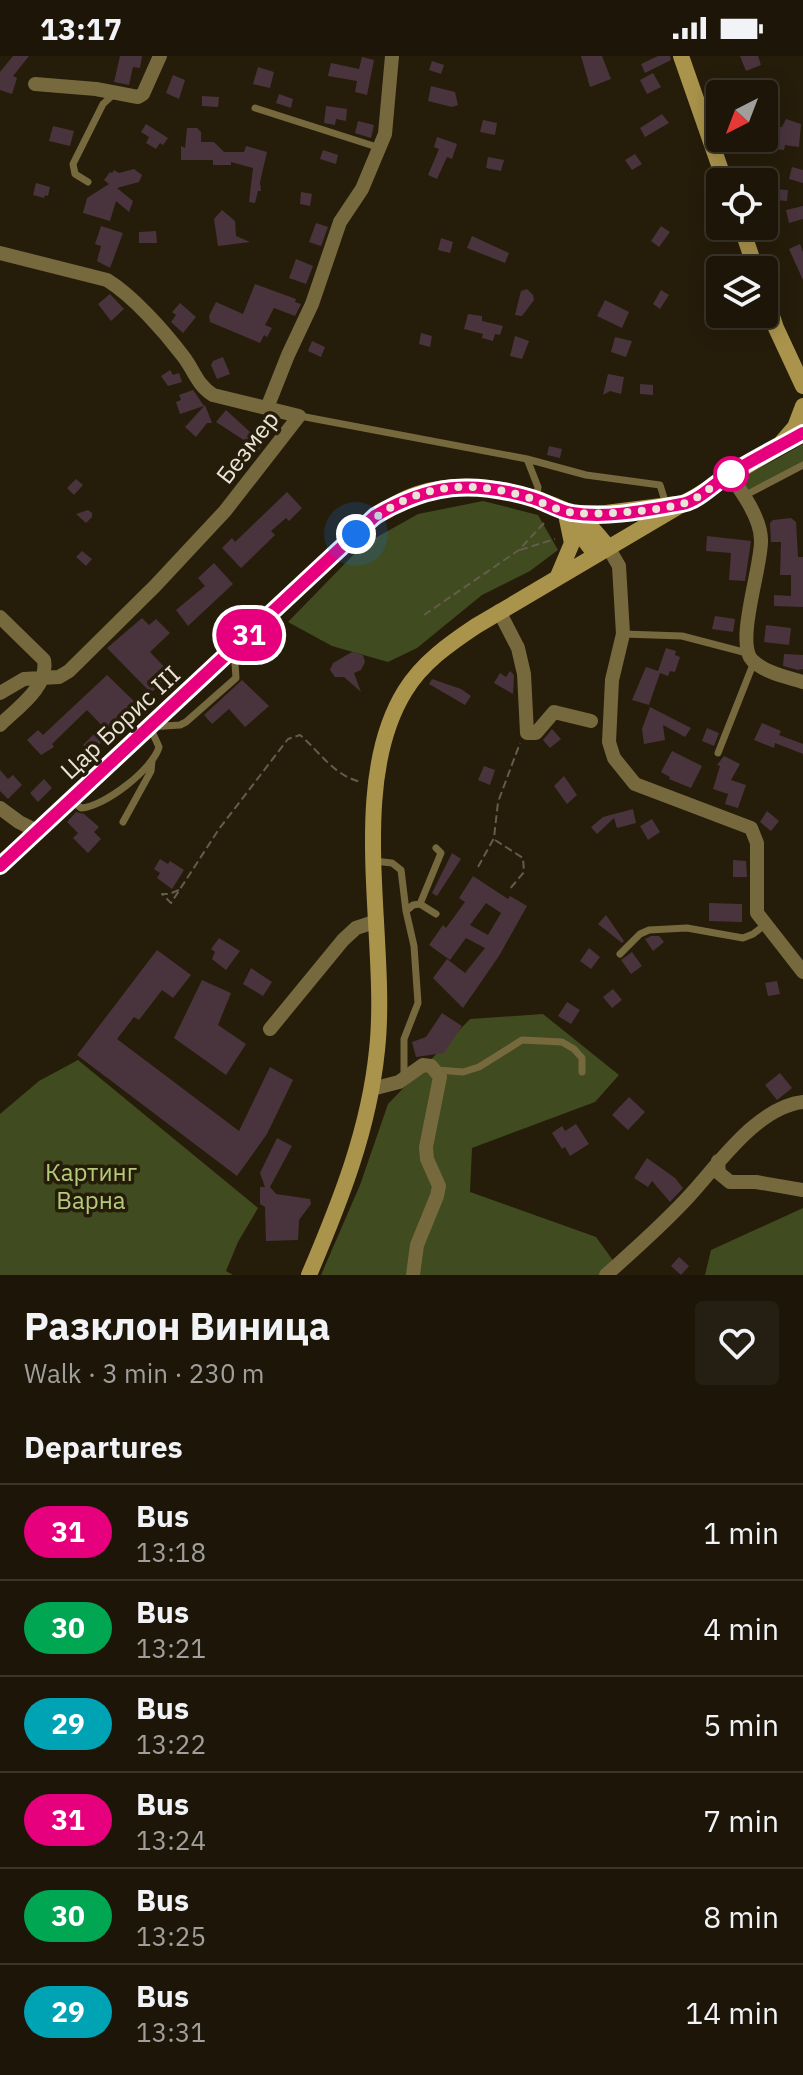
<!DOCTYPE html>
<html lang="en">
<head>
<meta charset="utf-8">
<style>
  :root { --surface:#1c1508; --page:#251e12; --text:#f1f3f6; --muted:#a09f9c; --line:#3a3429 }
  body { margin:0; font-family:"IBM Plex Sans",sans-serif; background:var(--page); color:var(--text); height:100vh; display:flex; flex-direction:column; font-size:30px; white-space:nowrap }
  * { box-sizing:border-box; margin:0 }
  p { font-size:26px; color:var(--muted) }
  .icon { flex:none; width:44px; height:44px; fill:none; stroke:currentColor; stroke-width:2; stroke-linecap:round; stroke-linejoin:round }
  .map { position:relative; height:1219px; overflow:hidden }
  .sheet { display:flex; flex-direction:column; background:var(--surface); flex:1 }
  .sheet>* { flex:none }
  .badge { padding:0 16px; border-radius:26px; font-size:28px; line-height:52px }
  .needle { width:52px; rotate:222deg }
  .fabs { position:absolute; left:706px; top:24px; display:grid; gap:16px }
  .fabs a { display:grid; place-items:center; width:72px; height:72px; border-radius:8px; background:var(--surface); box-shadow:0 4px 20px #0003,0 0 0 2px var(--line); font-size:40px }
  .you { position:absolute; width:40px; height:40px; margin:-20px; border:6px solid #fff; border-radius:50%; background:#1a73e8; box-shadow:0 0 0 12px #1a73e833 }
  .map>.badge { position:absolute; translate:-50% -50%; box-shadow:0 0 0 4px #fff }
  h2 { padding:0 24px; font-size:30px; line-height:72px }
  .round { display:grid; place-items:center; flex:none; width:84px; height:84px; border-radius:8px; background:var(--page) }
  .headline { display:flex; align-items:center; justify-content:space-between; height:136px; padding:0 24px }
  h1 { font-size:38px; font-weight:800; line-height:60px }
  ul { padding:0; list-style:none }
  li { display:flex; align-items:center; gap:24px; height:96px; padding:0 24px; border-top:2px solid var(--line) }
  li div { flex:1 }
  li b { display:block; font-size:30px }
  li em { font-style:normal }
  li .badge { min-width:88px; font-weight:700; text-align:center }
  .status { display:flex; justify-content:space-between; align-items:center; height:56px; padding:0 40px; background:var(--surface); direction:ltr }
  .status svg { height:22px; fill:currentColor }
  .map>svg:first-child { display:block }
</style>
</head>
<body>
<div class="status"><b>13:17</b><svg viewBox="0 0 49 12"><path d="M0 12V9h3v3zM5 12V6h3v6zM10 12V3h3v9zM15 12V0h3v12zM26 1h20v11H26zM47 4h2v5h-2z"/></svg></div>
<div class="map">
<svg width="803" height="1219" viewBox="0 0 803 1219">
  <rect width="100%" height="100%" fill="#261c0a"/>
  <!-- green -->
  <path fill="#404b1f" d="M803 388V409L744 440 735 426Z
    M483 445 538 459 558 494 530 515 482 539 417 592 388 606 332 590 288 566 363 489 418 458Z
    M543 958 619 1019 595 1046 472 1092 470 1136 596 1181 617 1210 611 1219H321L360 1129 388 1048 470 963Z
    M78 1004 258 1152 238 1186 226 1215 233 1219H0V1058L39 1025Z
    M803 1152V1219H705L711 1194Z"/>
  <!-- building -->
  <path fill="#49343d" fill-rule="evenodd" d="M13 0H29L13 20 17 22 12 38 0 34V16Z
    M120 0H142L140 12 133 11 129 29 114 26Z
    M581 0H602L611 23 590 31Z
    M658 0H670L671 4 645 17 641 8Z
    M740 0H758L761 9 746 15Z
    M362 1 374 4 367 39 355 36 357 25 328 20 331 7 359 13Z
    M432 5 444 9 441 18 429 14Z
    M258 11 274 16 270 32 253 28Z
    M653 17 661 31 647 38 640 24Z
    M173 19 185 24 179 43 166 37Z
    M431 30 455 36 458 49 452 51 428 45Z
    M279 38 293 43 291 52 276 47Z
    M202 40 219 41 218 51 202 50Z
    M326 50 347 53 346 65 336 63 335 69 324 67Z
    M662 58 669 67 645 81 640 72Z
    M786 63 801 68 799 91 785 89 784 94 775 93 777 71H782Z
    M483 64 497 67 495 79 480 76Z
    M358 65 374 69 371 82 355 77Z
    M146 68 168 82 163 89 160 87 156 93 146 87 149 81 141 76Z
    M53 70 74 75 70 90 49 85Z
    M187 72H197L201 76V86H214L224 96H244L246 90 267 96 260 126 261 135H258L255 147 249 146 253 112 231 106V109H213V104H181V90L185 92Z
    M437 81 457 88 452 103 447 101 437 123 428 119 439 93 434 91Z
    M323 94 338 99 336 108 320 103Z
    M635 98 642 108 632 114 625 104Z
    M488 101 504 104 501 115 486 112Z
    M792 111 803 114V127L789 123Z
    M134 113 142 119 139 126 117 132 133 145 129 156 116 145 110 165 83 157 87 142 109 128 104 124 110 116 112 117 114 114 119 117Z
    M36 127 50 131 48 140 45 139 44 142 33 139Z
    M774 133 788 134 787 145 773 144Z
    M301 136 312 138 310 150 300 148Z
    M803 150V163L789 167 786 154Z
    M222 154 235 165 236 180 250 186 218 190 214 163Z
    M316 167 328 171 321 190 309 186Z
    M101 170 123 177 110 212 97 205 101 190 95 188Z
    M661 170 670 176 659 191 651 185Z
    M156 175 157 187H139V176Z
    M472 180 509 197 505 207 467 192Z
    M441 182 453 186 450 197 438 194Z
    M800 188 803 196V224L789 193Z
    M730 202 744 213V214H721Z
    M296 203 313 210 306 228 289 222Z
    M720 216V235L716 240 707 233Z
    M255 228 296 243 295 246 301 248 295 260 274 252 265 269 272 272 267 281 264 279 260 287 210 266 209 260 216 246 243 258Z
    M527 233 533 239 534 244 522 260 515 259 521 235Z
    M661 234 669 239 660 253 653 248Z
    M110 238 124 253 111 265 98 248Z
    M605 244 629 256 622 272 597 260Z
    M180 247 196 261 183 277 171 266 176 259 172 256Z
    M468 258 482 260V265L503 270 500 279 495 278 493 285 482 282 483 278 464 273Z
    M421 277 432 280 430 291 419 288Z
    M515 280 529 285 522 303 510 300Z
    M615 281 632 285 626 301 611 296Z
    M312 285 325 291 321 301 308 295Z
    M223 301 230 318 217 323 211 309 213 305Z
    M170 314 173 319 179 317 182 326 168 330 161 320Z
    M608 318 624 321 621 338 610 335 603 339Z
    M640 328 653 329V339L640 338Z
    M193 334 204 350 180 358 176 346 181 344 179 339Z
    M205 349 212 367H207L196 381 185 371Z
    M226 354 263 388 259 394 216 366Z
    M549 390 562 393 560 402 547 399Z
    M76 423 83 429 74 439 67 432Z
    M287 436 302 452 289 465 286 462 271 475 275 479 241 512 222 492 232 482 235 486Z
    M88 454 92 457V461L86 467 76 458Z
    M791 462 796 466 798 501H803V551L774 550V539L791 540V519H780L781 486H771L770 467 773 464Z
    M707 480 751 485 745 525 729 524 731 497 706 495Z
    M82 495 92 503 86 510 76 501Z
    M214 507 233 528 188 570 176 554 205 530 198 522Z
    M715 560 735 563 733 576 712 573Z
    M142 562 149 569 156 563 170 577 150 596 171 618 151 637 107 592Z
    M766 569 791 572 789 589 764 586Z
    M666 592 676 595 675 599 680 601 675 616 670 615 668 620 660 617 649 649 632 644 646 611 658 615Z
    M352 596 363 599 365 606 361 614 354 617 361 636 344 621H335L330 614 333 607Z
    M784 598 803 599V613L798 614 783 610Z
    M510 615 514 619 513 638 494 627 500 617 506 621Z
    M107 619 138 649 108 676 87 654 52 688 54 691 41 699 27 684 38 674 43 679Z
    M432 623 461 633 471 640 465 649 429 628Z
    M242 624 269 650 245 671 229 653 212 668 204 659Z
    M650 651 691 672 685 681 663 669 665 684 644 688 642 673Z
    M762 667 781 675 779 679 803 688V698L775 687 774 692 754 684Z
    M707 672 719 677 714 690 702 685Z
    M552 673 561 683 550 692 543 684Z
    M96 676 104 684 90 697 83 689Z
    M672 695 702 710 691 732 669 723 670 721 661 716Z
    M724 700 740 708 731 724 746 729 738 752 725 748 728 738 713 733 720 710 717 709Z
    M484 710 495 714 490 729 478 724Z
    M0 714 8 723 13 719 22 729 8 743 0 735Z
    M564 720 577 739 567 748 554 730Z
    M44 723 52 732 38 746 30 737Z
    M633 753 636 767 617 772 614 762 597 778 591 771 603 761Z
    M767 755 779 765 771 775 760 766Z
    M76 756 84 758 99 771 94 776 101 783 88 797 73 782 78 777 67 766Z
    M652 763 660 776 648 784 640 770Z
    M452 797 461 803 437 840 432 837Z
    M160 803 168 808 170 805 184 814 172 833 157 822 160 817 154 813Z
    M733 804 746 805 747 821H733Z
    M473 820 508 843 510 840 527 850 499 900 463 952 433 922 447 903 465 917 485 892 466 882 450 904 429 889 443 869 446 872 465 846 459 842ZM486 847 501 857 488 879 470 869Z
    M709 847 742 848V866L709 865Z
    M606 859 624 885 622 887 598 868Z
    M651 880H659L664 886 653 895 645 883Z
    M219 882 240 895 226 914 212 903 215 896 211 893Z
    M589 892 600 901 591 913 580 905Z
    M157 894 191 919 173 942 162 934 139 964 134 961 117 983 239 1075 270 1011 293 1024 267 1078 237 1120 77 999Z
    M632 896 642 910 631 918 621 904Z
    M251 912 272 926 263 940 243 928Z
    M202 924 231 937 218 969 246 988 226 1019 174 982Z
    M777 925 780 938 768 940 765 927Z
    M613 933 622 944 612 952 603 941Z
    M567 946 580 954 571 968 558 960Z
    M442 957 462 970 444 997 416 1001 412 986 426 981Z
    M780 1017 792 1032 777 1044 765 1029Z
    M629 1041 645 1056 628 1074 612 1059Z
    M576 1068 589 1088 570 1100 565 1091 562 1093 552 1077 562 1070 565 1075Z
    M277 1082 292 1090 270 1131 276 1138 310 1143 311 1148 299 1164 298 1184 266 1185 265 1151 260 1148V1131H265L260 1117Z
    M647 1102 675 1122 683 1132 670 1146 652 1125 648 1131 634 1122Z
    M679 1201 689 1210 681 1219 671 1210Z"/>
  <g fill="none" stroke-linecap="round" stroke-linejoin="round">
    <!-- path -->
    <path stroke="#655c4c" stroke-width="2" stroke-dasharray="8 4" stroke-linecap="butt" d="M520 494 555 483
      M424 559 519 494 544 467
      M495 784 523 802 524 816 509 834
      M478 811 494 782 498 746 520 687
      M179 834 169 838H162L171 847 219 773 288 683 300 679C321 697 333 719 361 726"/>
    <!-- lane -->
    <path stroke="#76693e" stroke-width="7" d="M255 52 380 92
      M88 126 75 118 73 108 103 48 115 37
      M300 360 527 403 538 431 537 441
      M527 403 586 419 660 429 666 448
      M744 440 803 409
      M623 578 682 580 747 597
      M718 697 754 606
      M71 744 81 752C104 751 153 713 159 691L150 671 180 669 186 666 236 622 234 593
      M123 766 151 715 152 705
      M374 805 392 807 401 814 406 855
      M420 848 441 797 436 792
      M620 898 640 878 649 874 687 872 743 882 753 878 765 869
      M437 1014 463 1016 479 1011 522 984 562 986 574 993 582 1002V1016
      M404 1022V983L418 947 414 890 406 855 413 849 420 848 436 858"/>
    <!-- street -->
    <path stroke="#76693e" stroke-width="14" d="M35 28 96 33 138 41 143 38 160 0
      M0 197 107 224C133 240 164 275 183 300 194 314 197 329 213 339L299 360 225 455 155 530 69 615 59 621 24 623 0 637
      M267 352 288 299 312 248 340 166 362 133 385 78 392 0
      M729 419C742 435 761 463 761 484 762 510 735 586 752 604 765 617 787 621 803 626
      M608 491 619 510 623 578 612 624 609 686 614 702 635 728 751 772 757 787V857L803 916
      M499 555 518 592 524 618 527 677H536L554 656 591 665
      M0 561 44 604C49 631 17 652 0 669
      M0 752 19 766 37 775
      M270 973 343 884 356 872 377 865
      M372 1033 399 1026 423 1009 431 1010 440 1021 426 1091 427 1103 439 1130 437 1140 417 1189 413 1219
      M718 1105 719 1117 730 1126H756L803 1134
      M606 1219C635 1193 665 1167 691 1138 720 1106 758 1051 803 1046"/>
    <!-- secondary -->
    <path stroke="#aa944c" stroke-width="16" d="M681 0 725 126
      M741 170 756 214
      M764 236 776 272 803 330
      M782 386 795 371 803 350
      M573 457H606L677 448
      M569 464 595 498
      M558 520 572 487 567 463
      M0 810 356 478C374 462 393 446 417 438 468 422 525 435 572 457 587 464 598 479 608 491
      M309 1219C340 1146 369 1074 377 994 389 886 346 730 405 635 422 607 449 588 476 570L803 377"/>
  </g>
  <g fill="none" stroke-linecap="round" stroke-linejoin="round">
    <!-- line casing -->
    <g stroke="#fff" stroke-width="18">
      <path id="line" d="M0 810 375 460C429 428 472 424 532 442 546 446 558 455 572 457 606 463 648 454 682 448 698 445 714 428 728 419 752 404 778 391 803 377"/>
    </g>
    <!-- line -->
    <use href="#line" stroke="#e6007e" stroke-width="12"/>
    <!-- walk -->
    <path stroke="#eae3d8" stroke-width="8" stroke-dasharray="0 14.4" d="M356 478C406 431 458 421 524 440 541 445 558 456 576 457 602 459 660 455 685 447 701 442 716 426 731 418"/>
  </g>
  <!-- markers -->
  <circle fill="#fff" stroke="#e6007e" stroke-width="4" cx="731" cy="418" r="16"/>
  <g text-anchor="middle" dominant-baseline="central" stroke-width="7" stroke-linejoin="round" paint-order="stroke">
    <!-- street labels -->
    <g font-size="24" fill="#eae3d8" stroke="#261c0a">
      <text transform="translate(247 391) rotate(-52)">Безмер</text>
      <text transform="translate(120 666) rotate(-43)">Цар Борис III</text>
    </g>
    <!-- park labels -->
    <g font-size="24" fill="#b4cb79" stroke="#261c0a">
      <text x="91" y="1116">Картинг<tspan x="91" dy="28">Варна</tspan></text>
    </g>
  </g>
</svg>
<div class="fabs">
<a><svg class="needle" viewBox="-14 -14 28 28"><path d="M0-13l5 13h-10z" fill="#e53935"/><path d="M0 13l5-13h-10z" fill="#a09f9c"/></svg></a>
<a><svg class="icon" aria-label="locate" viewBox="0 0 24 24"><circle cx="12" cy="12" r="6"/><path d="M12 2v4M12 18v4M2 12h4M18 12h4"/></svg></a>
<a><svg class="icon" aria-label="layers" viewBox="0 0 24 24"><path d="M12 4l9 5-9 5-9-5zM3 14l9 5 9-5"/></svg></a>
</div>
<div class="you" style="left:356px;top:478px"></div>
<b class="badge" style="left:249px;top:579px;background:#e6007e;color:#fff">31</b>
</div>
<section class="sheet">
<div class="headline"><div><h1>Разклон Виница</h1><p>Walk · 3 min · 230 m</p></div><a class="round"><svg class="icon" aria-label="heart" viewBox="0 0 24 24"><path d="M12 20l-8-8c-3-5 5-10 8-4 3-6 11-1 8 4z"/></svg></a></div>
<h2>Departures</h2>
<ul>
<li><span class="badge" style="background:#e6007e;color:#fff">31</span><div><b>Bus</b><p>13:18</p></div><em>1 min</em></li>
<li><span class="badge" style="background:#00a651;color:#fff">30</span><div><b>Bus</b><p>13:21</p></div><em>4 min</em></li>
<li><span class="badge" style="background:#00a3b4;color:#fff">29</span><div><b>Bus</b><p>13:22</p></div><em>5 min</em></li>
<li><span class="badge" style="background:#e6007e;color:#fff">31</span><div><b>Bus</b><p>13:24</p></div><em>7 min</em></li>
<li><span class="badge" style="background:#00a651;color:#fff">30</span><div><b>Bus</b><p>13:25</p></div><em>8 min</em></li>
<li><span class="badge" style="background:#00a3b4;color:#fff">29</span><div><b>Bus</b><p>13:31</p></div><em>14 min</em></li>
</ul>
</section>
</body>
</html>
